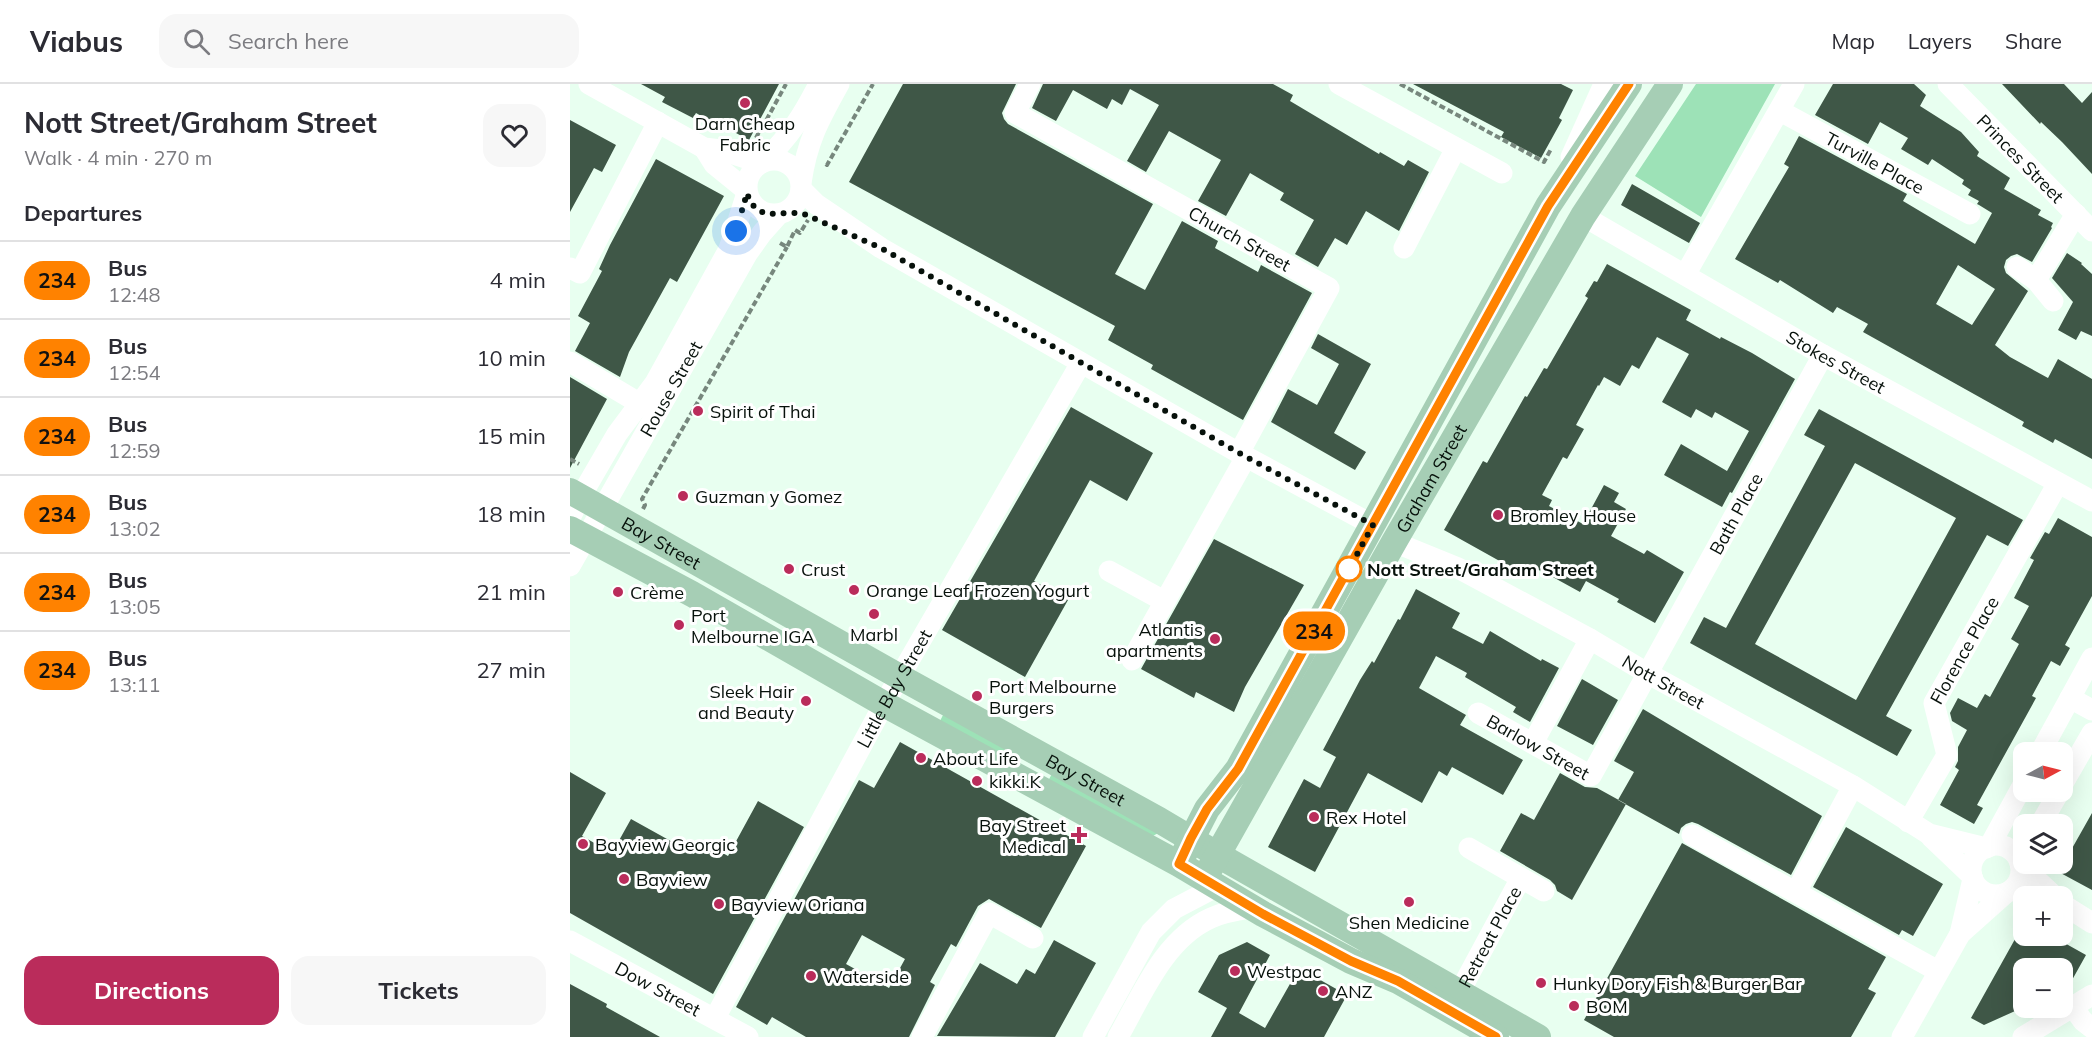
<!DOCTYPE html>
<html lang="en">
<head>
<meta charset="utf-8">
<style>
  :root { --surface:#fff; --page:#f7f7f7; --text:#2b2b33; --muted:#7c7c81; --line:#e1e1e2; --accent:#ba2c5b }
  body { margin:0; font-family:Mulish,sans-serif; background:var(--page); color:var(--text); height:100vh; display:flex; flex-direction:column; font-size:22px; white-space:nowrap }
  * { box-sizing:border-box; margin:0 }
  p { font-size:20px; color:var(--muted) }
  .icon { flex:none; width:33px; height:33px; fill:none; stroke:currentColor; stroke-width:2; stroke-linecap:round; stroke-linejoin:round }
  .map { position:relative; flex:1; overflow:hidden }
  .side { display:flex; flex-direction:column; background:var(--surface); width:570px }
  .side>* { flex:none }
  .badge { padding:0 12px; border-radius:20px; font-size:21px; line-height:39px }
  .needle { width:39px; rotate:83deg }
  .tools { position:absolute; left:1443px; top:658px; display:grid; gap:12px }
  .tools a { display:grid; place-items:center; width:60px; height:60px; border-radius:12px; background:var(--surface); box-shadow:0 6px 24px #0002; font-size:30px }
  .you { position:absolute; width:30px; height:30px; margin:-15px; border:4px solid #fff; border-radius:50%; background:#1a73e8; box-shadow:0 0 0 9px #1a73e833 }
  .map>.badge { position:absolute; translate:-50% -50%; box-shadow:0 0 0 3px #fff }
  h2 { padding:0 24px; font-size:22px; line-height:54px }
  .round { display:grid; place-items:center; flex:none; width:63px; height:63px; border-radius:18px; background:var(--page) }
  .headline { display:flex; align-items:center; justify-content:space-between; height:102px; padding:0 24px }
  h1 { font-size:28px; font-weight:700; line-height:45px }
  .cta { display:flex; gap:12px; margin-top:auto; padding:12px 24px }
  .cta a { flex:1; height:69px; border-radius:18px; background:var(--accent); color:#fff; font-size:24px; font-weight:700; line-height:69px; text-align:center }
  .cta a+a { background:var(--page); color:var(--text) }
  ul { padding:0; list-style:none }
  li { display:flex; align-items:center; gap:18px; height:78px; padding:0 24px; border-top:2px solid var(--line) }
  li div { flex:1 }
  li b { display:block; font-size:22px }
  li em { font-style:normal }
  li .badge { min-width:66px; font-weight:700; text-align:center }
  header { display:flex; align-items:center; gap:36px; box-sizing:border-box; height:84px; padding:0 30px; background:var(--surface); border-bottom:2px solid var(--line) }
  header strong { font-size:28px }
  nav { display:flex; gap:33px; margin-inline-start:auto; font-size:21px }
  .search { width:420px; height:54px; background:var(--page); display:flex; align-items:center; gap:15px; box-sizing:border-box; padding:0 21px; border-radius:18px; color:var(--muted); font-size:22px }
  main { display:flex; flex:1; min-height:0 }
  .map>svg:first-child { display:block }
</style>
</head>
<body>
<header>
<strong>Viabus</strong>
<div class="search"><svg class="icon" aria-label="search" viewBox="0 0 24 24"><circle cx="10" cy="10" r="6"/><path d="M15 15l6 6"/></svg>Search here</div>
<nav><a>Map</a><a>Layers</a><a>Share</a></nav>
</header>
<main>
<section class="side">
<div class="headline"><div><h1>Nott Street/Graham Street</h1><p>Walk · 4 min · 270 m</p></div><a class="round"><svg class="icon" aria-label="heart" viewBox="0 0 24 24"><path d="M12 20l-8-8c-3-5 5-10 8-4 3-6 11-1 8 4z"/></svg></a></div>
<h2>Departures</h2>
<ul>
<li><span class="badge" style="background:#ff8200;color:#111">234</span><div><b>Bus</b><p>12:48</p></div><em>4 min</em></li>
<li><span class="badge" style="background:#ff8200;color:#111">234</span><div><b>Bus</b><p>12:54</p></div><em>10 min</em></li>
<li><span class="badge" style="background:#ff8200;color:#111">234</span><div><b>Bus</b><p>12:59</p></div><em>15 min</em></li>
<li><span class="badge" style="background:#ff8200;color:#111">234</span><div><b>Bus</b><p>13:02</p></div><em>18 min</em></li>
<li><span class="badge" style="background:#ff8200;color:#111">234</span><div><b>Bus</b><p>13:05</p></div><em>21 min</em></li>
<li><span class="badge" style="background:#ff8200;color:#111">234</span><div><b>Bus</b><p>13:11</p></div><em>27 min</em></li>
</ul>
<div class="cta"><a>Directions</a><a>Tickets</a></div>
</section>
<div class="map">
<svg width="1522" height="953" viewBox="0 0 1522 953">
  <rect width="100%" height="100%" fill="#e8fff0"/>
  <!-- green -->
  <path fill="#9de2b7" d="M1126 0H1205L1131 133 1065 92Z
    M375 627 447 667 442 677 370 637Z
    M483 688 588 749 583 752 478 697Z"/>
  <!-- building -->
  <path fill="#3f5747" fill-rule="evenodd" d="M71 0H209L179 56 140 35V37L126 29 123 34 92 18 95 13Z
    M333 0H446L432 29 434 35 438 40 583 120 545 190 575 206 612 137 648 157 645 164 688 188 691 181 742 209 673 336 581 285 583 281 538 256 545 242 279 98Z
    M473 0H703L723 11 720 17 809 70 810 68 834 82 838 76 859 88 829 147 796 127 777 161 765 154 748 183 725 170 744 136 710 116 714 109 680 89 656 132 628 117 651 76 599 47 576 88 557 77 589 21 560 5 552 21 542 15 537 25 503 6 486 37 462 24Z
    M843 0H991L1003 6 989 34 992 36 971 74 931 53 934 48Z
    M1263 0H1344L1356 11 1350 22 1391 48 1409 68 1407 72 1440 94 1434 105 1471 126 1468 131 1483 139 1481 143 1482 144 1462 178 1447 170 1441 172 1436 176 1434 183 1436 189 1458 207 1425 261 1440 273 1478 294 1488 275 1522 295V375L1485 355 1483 359 1452 342 1454 338 1293 248 1298 240 1267 223 1263 229 1210 196 1208 199 1165 175 1219 83 1214 80 1229 52 1337 110 1333 117 1405 160 1422 129 1409 121 1407 120 1409 117 1398 111 1401 106 1392 100 1394 96 1362 75 1358 81 1331 65 1338 54 1310 38 1298 60 1245 31ZM1388 181 1425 205 1402 241 1366 220Z
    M1432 0H1494L1512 19 1522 8V90L1492 58 1471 38 1470 40Z
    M0 36 46 61 32 88 24 84 0 128Z
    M86 75 154 112 107 198 100 194 59 268 50 293 5 267 20 239 8 232 32 187 29 185 40 161Z
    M1062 100 1130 139 1119 159 1051 121Z
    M1497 169 1512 179 1511 180 1522 190V252L1511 247 1506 256 1488 246 1503 218 1482 194Z
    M1037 180 1121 226 1116 236 1150 255 1151 253 1182 269 1225 295 1162 409 1160 408 1152 423 1094 391 1111 360 1157 387 1179 347 1145 328 1142 334 1126 325 1121 334 1092 318 1119 270 1087 253 1069 285 1062 281 1050 302 1034 293 1029 302 1028 301 1006 341 1014 345 997 375 993 373 972 411 982 416 979 422 1013 440 1034 401 1049 409 1044 418 1056 425 1041 452 1074 470 1077 466 1114 488 1085 539 1047 518 1049 515 1016 497 1010 508 970 486 960 494 874 446 913 377 917 379 955 312 957 313 974 284 977 285 1018 214 1015 212 1024 197 1027 198Z
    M748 250 801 280 764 349 796 368 785 386 701 338 718 305 747 321 769 280 741 264Z
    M0 293 37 315 0 384Z
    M501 323 583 369 557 417 520 396 464 497 498 516 455 593 372 546Z
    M1249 325 1453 436 1438 462 1417 451 1316 632 1342 646 1327 672 1120 559 1134 533 1156 544 1255 362 1234 351ZM1285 379 1386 434 1286 616 1185 560Z
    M1488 434 1522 453V512L1495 561 1500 564 1490 582 1481 577 1462 612 1466 614 1407 721 1413 724 1404 740 1370 721 1389 686 1385 683 1388 677V663L1397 646 1382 637 1380 629 1388 614 1407 624 1415 610 1420 613 1449 560 1441 555 1459 522 1444 514 1464 476 1460 474 1475 448 1479 450Z
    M644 455 734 501 675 603 664 628 626 608 624 614 571 585Z
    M846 505 890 529 882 544 913 560 920 547 971 577 972 575 989 584 960 638 943 628 946 623 895 593 897 589 866 572 849 604 896 631 890 641 953 676 933 711 882 683 877 692 869 687 852 719 798 689 745 788 698 763 734 695 750 704 766 673 753 666 790 596 802 577 804 579 828 535 830 536Z
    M1012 595 1048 616 1023 661 987 642Z
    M1073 625 1252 732 1221 791 1128 740 1122 738 1116 740 1111 744 1109 750 1048 716 1064 688 1044 677Z
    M330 658 516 762 471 844 419 815 408 822 386 863 381 860 360 898 365 901 339 953H236L202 933 197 941 166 923 289 696 304 704ZM292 851 335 875 319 904 276 880Z
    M0 688 36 709 12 752 42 769 61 735 124 770 131 757 158 772 188 717 234 743 143 910 0 829Z
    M990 689 1015 703 1027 704 1056 720 1002 816 987 807 985 801 980 796 930 767 951 729 964 736Z
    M1522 729V806L1485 786 1488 780H1492V772L1496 766 1500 768Z
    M1276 743 1373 800 1343 852 1332 846 1329 851 1243 803Z
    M1112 759 1316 873 1298 905 1306 909 1281 953H1044L1014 936Z
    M1454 839V852H1482L1516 871 1492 914V885H1454V923L1414 941 1401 934Z
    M484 856 526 879 485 953 367 952 410 879 447 900 456 885 465 890Z
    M677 858 700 871 669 929 695 944 729 884 777 911 754 953H641L657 924 628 908 649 871Z
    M0 900 37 920 36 923 90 953H0Z"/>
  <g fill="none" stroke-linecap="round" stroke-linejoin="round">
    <!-- path -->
    <path stroke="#77877d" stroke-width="4" stroke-dasharray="6 3" stroke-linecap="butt" d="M830 0 974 78 981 65
      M192 44 216 0
      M186 54 191 44
      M256 80 257 81 303 0
      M210 159 217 163 225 146 230 149 238 136
      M0 375 9 380
      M73 425 75 421 72 415 217 163"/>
    <!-- minor -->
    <g stroke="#fff" stroke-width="21">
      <path d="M19 0 134 64 151 66 191 79"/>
      <path id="s1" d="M460 0 445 29 759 204 669 369"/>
      <path d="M769 0 932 89"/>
      <path id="s2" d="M1378 0 1522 147"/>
      <path id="s3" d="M1210 27 1400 130"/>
      <path d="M134 64 144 80 176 106"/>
      <path d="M1001 73 1034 0"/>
      <circle cx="204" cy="103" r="27"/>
      <path d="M193 78C220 52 232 33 249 0"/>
      <path d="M231 99C237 57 249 36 269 0"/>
      <path d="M231 105 246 120 311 164 669 369 803 441"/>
      <path id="s4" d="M1013 132 1253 271 1522 417"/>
      <path d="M834 164 886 64"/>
      <path d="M1447 183 1466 196 1483 217"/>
      <path d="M0 184 10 189 88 38"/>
      <path d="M1115 191 1224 0"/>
      <path d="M1466 196 1506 130"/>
      <path d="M0 278 69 319"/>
      <path d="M0 434 11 412 47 350 85 299 159 165 177 109"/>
      <path id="s5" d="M824 458 888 484 1020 555 1077 589 1283 702 1359 750 1416 764"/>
      <path id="s6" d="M0 482 177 170 192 149 208 131"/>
      <path d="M539 487 594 517"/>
      <path d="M562 576 676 373"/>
      <path d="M1500 614 1522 626"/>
      <path id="s7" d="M908 629 1021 692 1253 271"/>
      <path d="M963 659 1020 555"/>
      <path d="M1470 669 1522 574"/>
      <path d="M1492 701 1522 649"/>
      <path id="s8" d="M1338 738 1377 671 1364 619 1488 399"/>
      <path d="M1470 741 1489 708"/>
      <path d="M1122 751 1368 887"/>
      <path d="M1361 753 1402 792"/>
      <circle cx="1426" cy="786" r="25"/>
      <path d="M1419 763 1454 699"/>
      <path d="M1450 780 1485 813"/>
      <path d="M951 794 974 807"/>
      <path d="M1226 808 1283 702"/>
      <path d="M1492 820 1522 839"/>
      <path d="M1390 850 1403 795"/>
      <path id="s9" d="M0 857 178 953"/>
      <path id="s10" d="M889 909 951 794 899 764"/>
      <path d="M1503 923 1513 937 1522 944"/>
      <path id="s11" d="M145 934 314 620 511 279"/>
      <path d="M352 953 419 829 463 854"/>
      <path d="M523 953 581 848 604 825 646 803"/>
      <path d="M548 953C572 911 594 855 641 834 654 828 668 826 681 824"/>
      <path d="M1332 953 1390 850 1436 809"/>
      <path d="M1453 953 1522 911"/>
    </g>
    <!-- major -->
    <g stroke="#a6ceb5" stroke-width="26">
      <path id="s12" d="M0 407 330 593 589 736 648 771 968 953"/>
      <path d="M0 445 122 510 314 620 609 780 693 830 781 877 828 897 926 953"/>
      <path d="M614 770 637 725 668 685 978 122 1059 0"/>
      <path id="s13" d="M639 786 824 458 1013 132 1100 0"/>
    </g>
  </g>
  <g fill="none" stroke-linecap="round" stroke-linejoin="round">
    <!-- line casing -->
    <g stroke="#fff" stroke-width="14">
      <path id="line" d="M926 953 828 897 781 877 693 830 609 780 621 754 637 725 668 685 978 122 1059 0"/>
    </g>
    <!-- line -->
    <use href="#line" stroke="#ff8200" stroke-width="9"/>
    <!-- walk -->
    <path stroke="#07110b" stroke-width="6" stroke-dasharray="0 10.8" d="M166 147 177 109C187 141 211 125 234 130L311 164 669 369 803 441 779 485"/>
  </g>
  <!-- markers -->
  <g fill="#ba2c5b" stroke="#fff" stroke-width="2">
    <circle cx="175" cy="19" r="6"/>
    <circle cx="128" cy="327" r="6"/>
    <circle cx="113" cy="412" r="6"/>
    <circle cx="928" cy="431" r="6"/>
    <circle cx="219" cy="485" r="6"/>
    <circle cx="284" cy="506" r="6"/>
    <circle cx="48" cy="508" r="6"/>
    <circle cx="304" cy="530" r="6"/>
    <circle cx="109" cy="541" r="6"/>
    <circle cx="645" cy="555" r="6"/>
    <circle cx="407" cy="612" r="6"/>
    <circle cx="236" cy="617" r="6"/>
    <circle cx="351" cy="674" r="6"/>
    <circle cx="407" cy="697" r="6"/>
    <circle cx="744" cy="733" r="6"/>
    <path d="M506 742h6v6h6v6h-6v6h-6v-6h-6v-6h6z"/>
    <circle cx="13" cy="760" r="6"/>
    <circle cx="54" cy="795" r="6"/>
    <circle cx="839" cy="818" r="6"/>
    <circle cx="149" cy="820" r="6"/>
    <circle cx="665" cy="887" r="6"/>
    <circle cx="241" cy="892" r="6"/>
    <circle cx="971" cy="899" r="6"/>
    <circle cx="753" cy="907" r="6"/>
    <circle cx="1004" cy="922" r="6"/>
  </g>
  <circle fill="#fff" stroke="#ff8200" stroke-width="3" cx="779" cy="485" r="12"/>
  <g text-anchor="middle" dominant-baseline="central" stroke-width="6" stroke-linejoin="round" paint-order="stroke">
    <!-- poi labels -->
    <g font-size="18" fill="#07110b" stroke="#fff" text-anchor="start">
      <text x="175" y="39" text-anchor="middle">Darn Cheap<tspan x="175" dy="21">Fabric</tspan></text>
      <text x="140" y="327">Spirit of Thai</text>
      <text x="125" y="412">Guzman y Gomez</text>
      <text x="940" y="431">Bromley House</text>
      <text x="231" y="485">Crust</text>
      <text x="296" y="506">Orange Leaf Frozen Yogurt</text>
      <text x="60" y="508">Crème</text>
      <text x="121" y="531">Port<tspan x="121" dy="21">Melbourne IGA</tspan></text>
      <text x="633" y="545" text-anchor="end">Atlantis<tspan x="633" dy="21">apartments</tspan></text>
      <text x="304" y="550" text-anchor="middle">Marbl</text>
      <text x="419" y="602">Port Melbourne<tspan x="419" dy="21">Burgers</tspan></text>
      <text x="224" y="607" text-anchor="end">Sleek Hair<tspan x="224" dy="21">and Beauty</tspan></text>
      <text x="363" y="674">About Life</text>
      <text x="419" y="697">kikki.K</text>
      <text x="756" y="733">Rex Hotel</text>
      <text x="496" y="741" text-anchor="end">Bay Street<tspan x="496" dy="21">Medical</tspan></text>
      <text x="25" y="760">Bayview Georgic</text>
      <text x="66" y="795">Bayview</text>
      <text x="161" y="820">Bayview Oriana</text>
      <text x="839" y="838" text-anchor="middle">Shen Medicine</text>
      <text x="677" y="887">Westpac</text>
      <text x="253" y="892">Waterside</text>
      <text x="983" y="899">Hunky Dory Fish &amp; Burger Bar</text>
      <text x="765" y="907">ANZ</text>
      <text x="1016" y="922">BOM</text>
    </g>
    <!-- street labels -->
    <g font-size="18" fill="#07110b" stroke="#fff">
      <text stroke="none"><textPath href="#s2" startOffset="104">Princes Street</textPath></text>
      <text stroke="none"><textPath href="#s3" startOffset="108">Turville Place</textPath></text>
      <text stroke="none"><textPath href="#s1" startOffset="290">Church Street</textPath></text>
      <text stroke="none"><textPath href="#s4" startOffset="292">Stokes Street</textPath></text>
      <text stroke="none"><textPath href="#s6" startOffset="204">Rouse Street</textPath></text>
      <text stroke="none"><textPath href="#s13" startOffset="450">Graham Street</textPath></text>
      <text stroke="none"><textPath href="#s7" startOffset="429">Bath Place</textPath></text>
      <text stroke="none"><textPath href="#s12" startOffset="105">Bay Street</textPath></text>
      <text stroke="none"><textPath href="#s8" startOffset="192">Florence Place</textPath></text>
      <text stroke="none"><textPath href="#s5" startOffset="304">Nott Street</textPath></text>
      <text stroke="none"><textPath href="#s11" startOffset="375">Little Bay Street</textPath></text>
      <text stroke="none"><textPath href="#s7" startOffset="69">Barlow Street</textPath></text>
      <text stroke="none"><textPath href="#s12" startOffset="591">Bay Street</textPath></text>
      <text stroke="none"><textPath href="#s10" startOffset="64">Retreat Place</textPath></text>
      <text stroke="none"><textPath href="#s9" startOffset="100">Dow Street</textPath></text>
    </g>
    <!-- stop labels -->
    <g font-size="18" font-weight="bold" fill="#07110b" stroke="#fff" text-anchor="start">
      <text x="797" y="485">Nott Street/Graham Street</text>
    </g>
  </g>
</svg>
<div class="tools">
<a><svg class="needle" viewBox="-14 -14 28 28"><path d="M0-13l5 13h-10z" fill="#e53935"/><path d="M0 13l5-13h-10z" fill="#7c7c81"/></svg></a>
<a><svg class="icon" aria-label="layers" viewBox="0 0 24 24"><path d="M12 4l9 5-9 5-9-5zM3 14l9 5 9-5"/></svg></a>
<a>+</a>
<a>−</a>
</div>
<div class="you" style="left:166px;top:147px"></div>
<b class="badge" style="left:744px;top:547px;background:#ff8200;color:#111">234</b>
</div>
</main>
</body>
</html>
